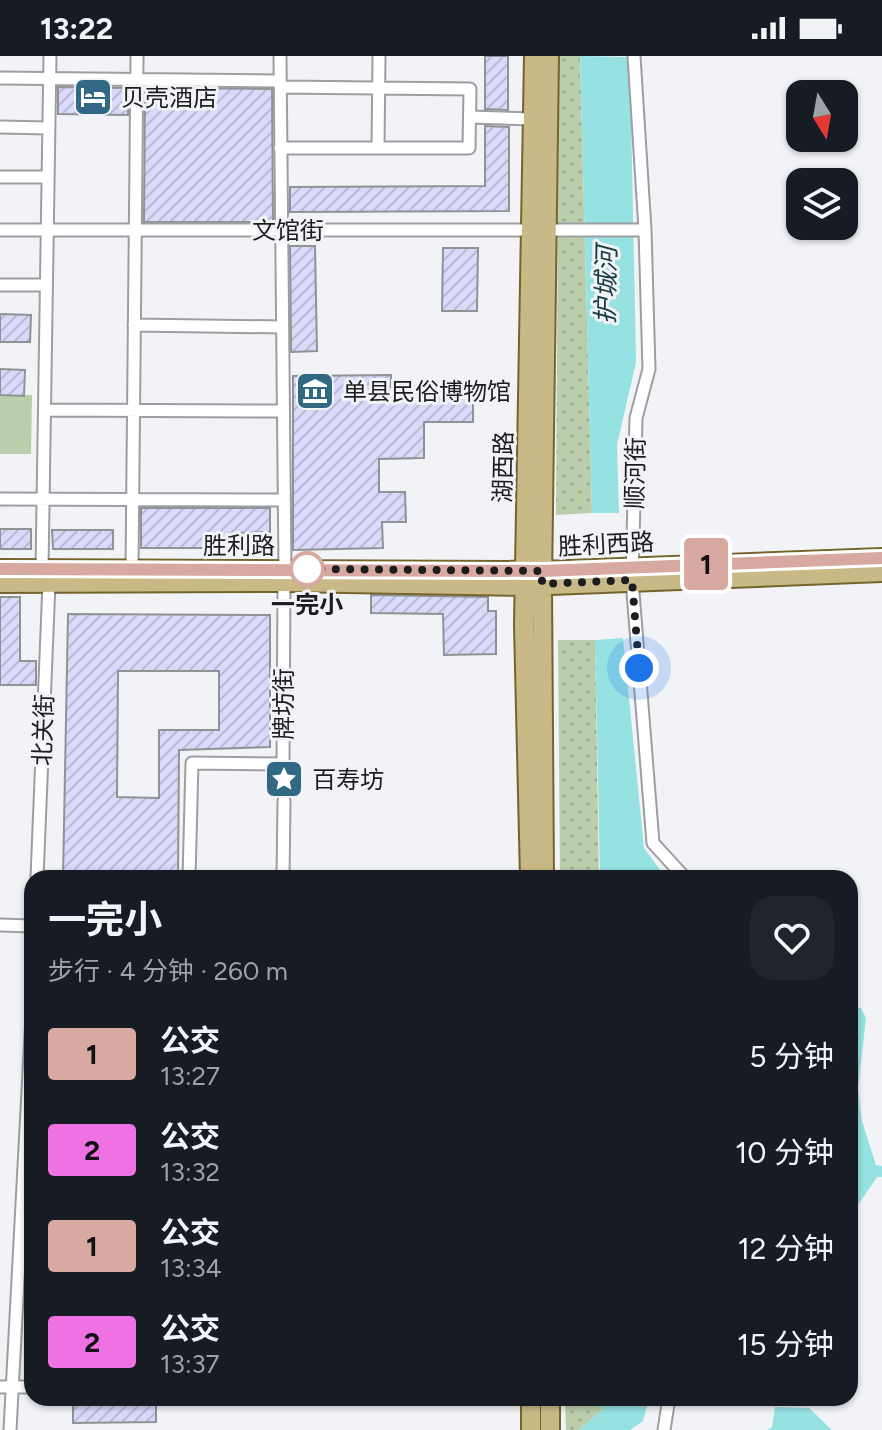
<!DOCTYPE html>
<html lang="zh">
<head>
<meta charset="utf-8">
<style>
  :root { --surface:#171b24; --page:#20242c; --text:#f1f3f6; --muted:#9ea1a6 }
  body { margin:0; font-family:Figtree,"Noto Sans SC",sans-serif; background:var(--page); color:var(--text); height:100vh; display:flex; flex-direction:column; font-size:30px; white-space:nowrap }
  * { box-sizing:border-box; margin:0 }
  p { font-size:26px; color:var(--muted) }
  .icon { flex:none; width:44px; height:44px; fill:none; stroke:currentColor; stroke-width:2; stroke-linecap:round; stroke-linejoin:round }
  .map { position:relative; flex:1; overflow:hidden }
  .details { position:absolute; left:24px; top:814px; width:834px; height:536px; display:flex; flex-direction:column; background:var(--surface); border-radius:24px; box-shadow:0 2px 6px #0004 }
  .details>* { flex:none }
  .badge { padding:0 16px; border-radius:6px; font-size:28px; line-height:52px }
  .needle { width:52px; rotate:169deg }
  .buttons { position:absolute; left:786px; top:24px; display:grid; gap:16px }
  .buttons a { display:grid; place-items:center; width:72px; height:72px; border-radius:16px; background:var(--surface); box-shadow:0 2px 6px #0004; font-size:40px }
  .you { position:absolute; width:40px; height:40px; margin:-20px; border:6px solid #fff; border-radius:50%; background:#1a73e8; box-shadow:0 0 0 12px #1a73e833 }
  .map>.badge { position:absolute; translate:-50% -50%; box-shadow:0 0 0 4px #fff }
  .round { display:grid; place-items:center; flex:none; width:84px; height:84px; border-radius:24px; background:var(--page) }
  .head { display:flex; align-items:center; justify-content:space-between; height:136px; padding:0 24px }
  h1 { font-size:38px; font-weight:700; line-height:60px }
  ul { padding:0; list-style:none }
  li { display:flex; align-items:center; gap:24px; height:96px; padding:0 24px }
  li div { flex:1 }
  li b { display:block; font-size:30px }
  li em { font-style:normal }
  li .badge { min-width:88px; font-weight:700; text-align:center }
  .status { display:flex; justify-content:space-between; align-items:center; height:56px; padding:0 40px; background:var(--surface); direction:ltr }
  .status svg { height:22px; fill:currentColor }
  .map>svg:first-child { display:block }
</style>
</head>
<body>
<div class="status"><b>13:22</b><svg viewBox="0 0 49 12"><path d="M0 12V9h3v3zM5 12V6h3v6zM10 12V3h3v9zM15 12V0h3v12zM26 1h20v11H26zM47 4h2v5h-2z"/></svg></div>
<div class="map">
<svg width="882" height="1374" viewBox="0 0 882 1374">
  <defs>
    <pattern id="park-dots" width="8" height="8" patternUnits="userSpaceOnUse" patternTransform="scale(2)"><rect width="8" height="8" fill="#bbceab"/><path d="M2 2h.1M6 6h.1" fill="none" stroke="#a0b093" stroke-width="1.8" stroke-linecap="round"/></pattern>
    <pattern id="building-hatch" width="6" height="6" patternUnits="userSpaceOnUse" patternTransform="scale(2)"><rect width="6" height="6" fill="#d9d9fa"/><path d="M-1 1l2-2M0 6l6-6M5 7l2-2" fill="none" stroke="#babad6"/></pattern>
  </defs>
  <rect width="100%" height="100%" fill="#f2f3f7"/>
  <!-- green -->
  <path fill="#bbceab" d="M0 339H32L31 398H0Z"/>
  <!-- park -->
  <path fill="url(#park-dots)" d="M559 0H580L592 457 556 459Z
    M558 584H595L599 822H560Z
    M565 1342H602V1354L579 1374H566Z"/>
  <!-- water -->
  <path fill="#96e1e2" d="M580 0 627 1 631 59 636 306 617 389 619 457H592Z
    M623 582 644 792 666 822H600L595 584Z
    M850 952H861L866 962 858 1033 862 1065 876 1109 882 1110V1121H877L860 1146 850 1155Z
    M602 1342H649L643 1365 630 1374H579L602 1354Z
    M775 1351 809 1352 832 1374H767L772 1371Z"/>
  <!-- building -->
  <path fill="url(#building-hatch)" stroke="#919295" stroke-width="2" fill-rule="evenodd" d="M485 0H508V54L485 53Z
    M58 31 128 32V59L58 58Z
    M145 32 272 33 273 166H144Z
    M485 70 509 71V155L290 156V131L485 130Z
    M290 190H315L317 295 291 296Z
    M443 192H478L477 255H442Z
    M0 258 31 259 30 286H0Z
    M0 313 25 314 24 340 0 339Z
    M391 319V331L473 330V366H424V402L379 403V436H405L406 466H382L383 492 293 494V320Z
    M141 452H270V476L238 477 239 492H141Z
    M0 473H31V493H0Z
    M52 474H113V493H53Z
    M371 539 488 541V555H496V598L444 599 443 558 371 557Z
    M0 541H20V605H36V629H0Z
    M68 558 270 559V691L179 694 178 822H63ZM118 615H219V674H159V742L117 741Z
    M156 1343V1366L73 1367V1344Z"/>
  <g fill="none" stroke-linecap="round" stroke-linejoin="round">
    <!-- street casing -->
    <g stroke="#9d9ea1" stroke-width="15">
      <path id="street" d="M280 0 285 513
        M634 0 645 174 649 313 636 362 632 524 653 787 685 822
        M0 22 280 25
        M280 31 470 33 469 92H280
        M470 61 533 63
        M0 71 49 72
        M378 92 379 0
        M0 121H48
        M0 174H645
        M0 229H46
        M134 269 282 271
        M45 354 283 355
        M0 443 284 444
        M42 513 50 0
        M132 513 137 0
        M37 822 49 527
        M189 822 192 707 283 708 284 526
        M283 822 284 745
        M0 869 32 870
        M0 1331H32
        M10 1374 32 960
        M664 1374 669 1342"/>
    </g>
    <!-- primary casing -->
    <g stroke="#74642e" stroke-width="22">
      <path id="primary" d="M0 513 542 515 882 502
        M0 527 284 526 525 530 882 516
        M530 822 524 569 534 0
        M544 822 542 528 549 0
        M550 1342V1374
        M531 1374V1342"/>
    </g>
    <!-- street -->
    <use href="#street" stroke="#fff" stroke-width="11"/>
    <!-- primary -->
    <use href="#primary" stroke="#c8b987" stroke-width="18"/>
  </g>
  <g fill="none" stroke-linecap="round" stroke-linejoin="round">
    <!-- line casing -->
    <g stroke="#fff" stroke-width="18">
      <path id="line" d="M0 513 542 515 882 502"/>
    </g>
    <!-- line -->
    <use href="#line" stroke="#d7a9a0" stroke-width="12"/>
    <!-- walk -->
    <path stroke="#1c1d1e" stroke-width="8" stroke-dasharray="0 14.4" d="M307 513 542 515V528L632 524 639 612"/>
  </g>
  <!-- icons -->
  <defs>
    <g id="hotel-square" transform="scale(2)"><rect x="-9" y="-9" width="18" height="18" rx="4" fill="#316883" stroke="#f2f3f7"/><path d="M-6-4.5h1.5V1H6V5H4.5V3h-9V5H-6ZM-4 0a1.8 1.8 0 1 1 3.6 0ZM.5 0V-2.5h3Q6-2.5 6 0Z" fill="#fff"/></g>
    <g id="museum-square" transform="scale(2)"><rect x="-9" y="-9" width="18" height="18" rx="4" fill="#316883" stroke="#f2f3f7"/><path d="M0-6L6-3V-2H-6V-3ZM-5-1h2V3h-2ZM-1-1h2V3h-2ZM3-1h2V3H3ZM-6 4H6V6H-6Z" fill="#fff"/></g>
    <g id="sight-square" transform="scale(2)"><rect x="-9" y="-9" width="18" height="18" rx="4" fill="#316883" stroke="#f2f3f7"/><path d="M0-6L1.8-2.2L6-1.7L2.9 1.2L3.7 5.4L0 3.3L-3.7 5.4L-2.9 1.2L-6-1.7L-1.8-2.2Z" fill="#fff"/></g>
  </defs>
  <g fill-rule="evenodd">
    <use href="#hotel-square" x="93" y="41"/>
    <use href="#museum-square" x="315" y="335"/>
    <use href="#sight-square" x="284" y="723"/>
  </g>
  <!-- markers -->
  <circle fill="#fff" stroke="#d7a9a0" stroke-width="4" cx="307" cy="513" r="16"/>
  <g text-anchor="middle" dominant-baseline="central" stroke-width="6" stroke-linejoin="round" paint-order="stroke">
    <!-- poi labels -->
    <g font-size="24" fill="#1c1d1e" stroke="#f2f3f7" text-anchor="start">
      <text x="121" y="41">贝壳酒店</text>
      <text x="343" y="335">单县民俗博物馆</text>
      <text x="312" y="723">百寿坊</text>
    </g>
    <!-- street labels -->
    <g font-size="24" fill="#1c1d1e" stroke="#f2f3f7">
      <text x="288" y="174">文馆街</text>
      <text transform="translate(503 411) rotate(-89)">湖西路</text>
      <text transform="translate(635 417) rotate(-89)">顺河街</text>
      <text transform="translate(606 488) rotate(-3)">胜利西路</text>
      <text x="239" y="489">胜利路</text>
      <text transform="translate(283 648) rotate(-90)">牌坊街</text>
      <text transform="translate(43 674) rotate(-88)">北关街</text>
    </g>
    <!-- stop labels -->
    <g font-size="24" font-weight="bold" fill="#1c1d1e" stroke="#f2f3f7">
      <text x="307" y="548">一完小</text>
    </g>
    <!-- water labels -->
    <g font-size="26" font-style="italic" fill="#183d3d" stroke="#f2f3f7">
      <text transform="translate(606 229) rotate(-89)">护城河</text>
    </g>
  </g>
</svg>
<div class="buttons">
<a><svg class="needle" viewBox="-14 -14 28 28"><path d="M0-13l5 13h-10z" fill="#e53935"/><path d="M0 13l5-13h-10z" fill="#9ea1a6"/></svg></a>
<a><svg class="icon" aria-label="layers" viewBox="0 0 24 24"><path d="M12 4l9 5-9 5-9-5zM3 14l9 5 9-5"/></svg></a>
</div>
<div class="you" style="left:639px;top:612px"></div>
<b class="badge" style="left:706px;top:508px;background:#d7a9a0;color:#111">1</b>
<section class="details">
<div class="head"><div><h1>一完小</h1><p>步行 · 4 分钟 · 260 m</p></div><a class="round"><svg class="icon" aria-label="heart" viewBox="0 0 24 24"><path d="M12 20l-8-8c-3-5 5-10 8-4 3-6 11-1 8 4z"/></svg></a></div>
<ul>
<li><span class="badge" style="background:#d7a9a0;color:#111">1</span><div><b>公交</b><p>13:27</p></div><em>5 分钟</em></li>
<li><span class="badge" style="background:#ee72e4;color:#111">2</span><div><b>公交</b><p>13:32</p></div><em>10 分钟</em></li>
<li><span class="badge" style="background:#d7a9a0;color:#111">1</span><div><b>公交</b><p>13:34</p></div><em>12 分钟</em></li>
<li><span class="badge" style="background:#ee72e4;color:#111">2</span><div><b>公交</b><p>13:37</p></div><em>15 分钟</em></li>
</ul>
</section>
</div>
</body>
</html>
